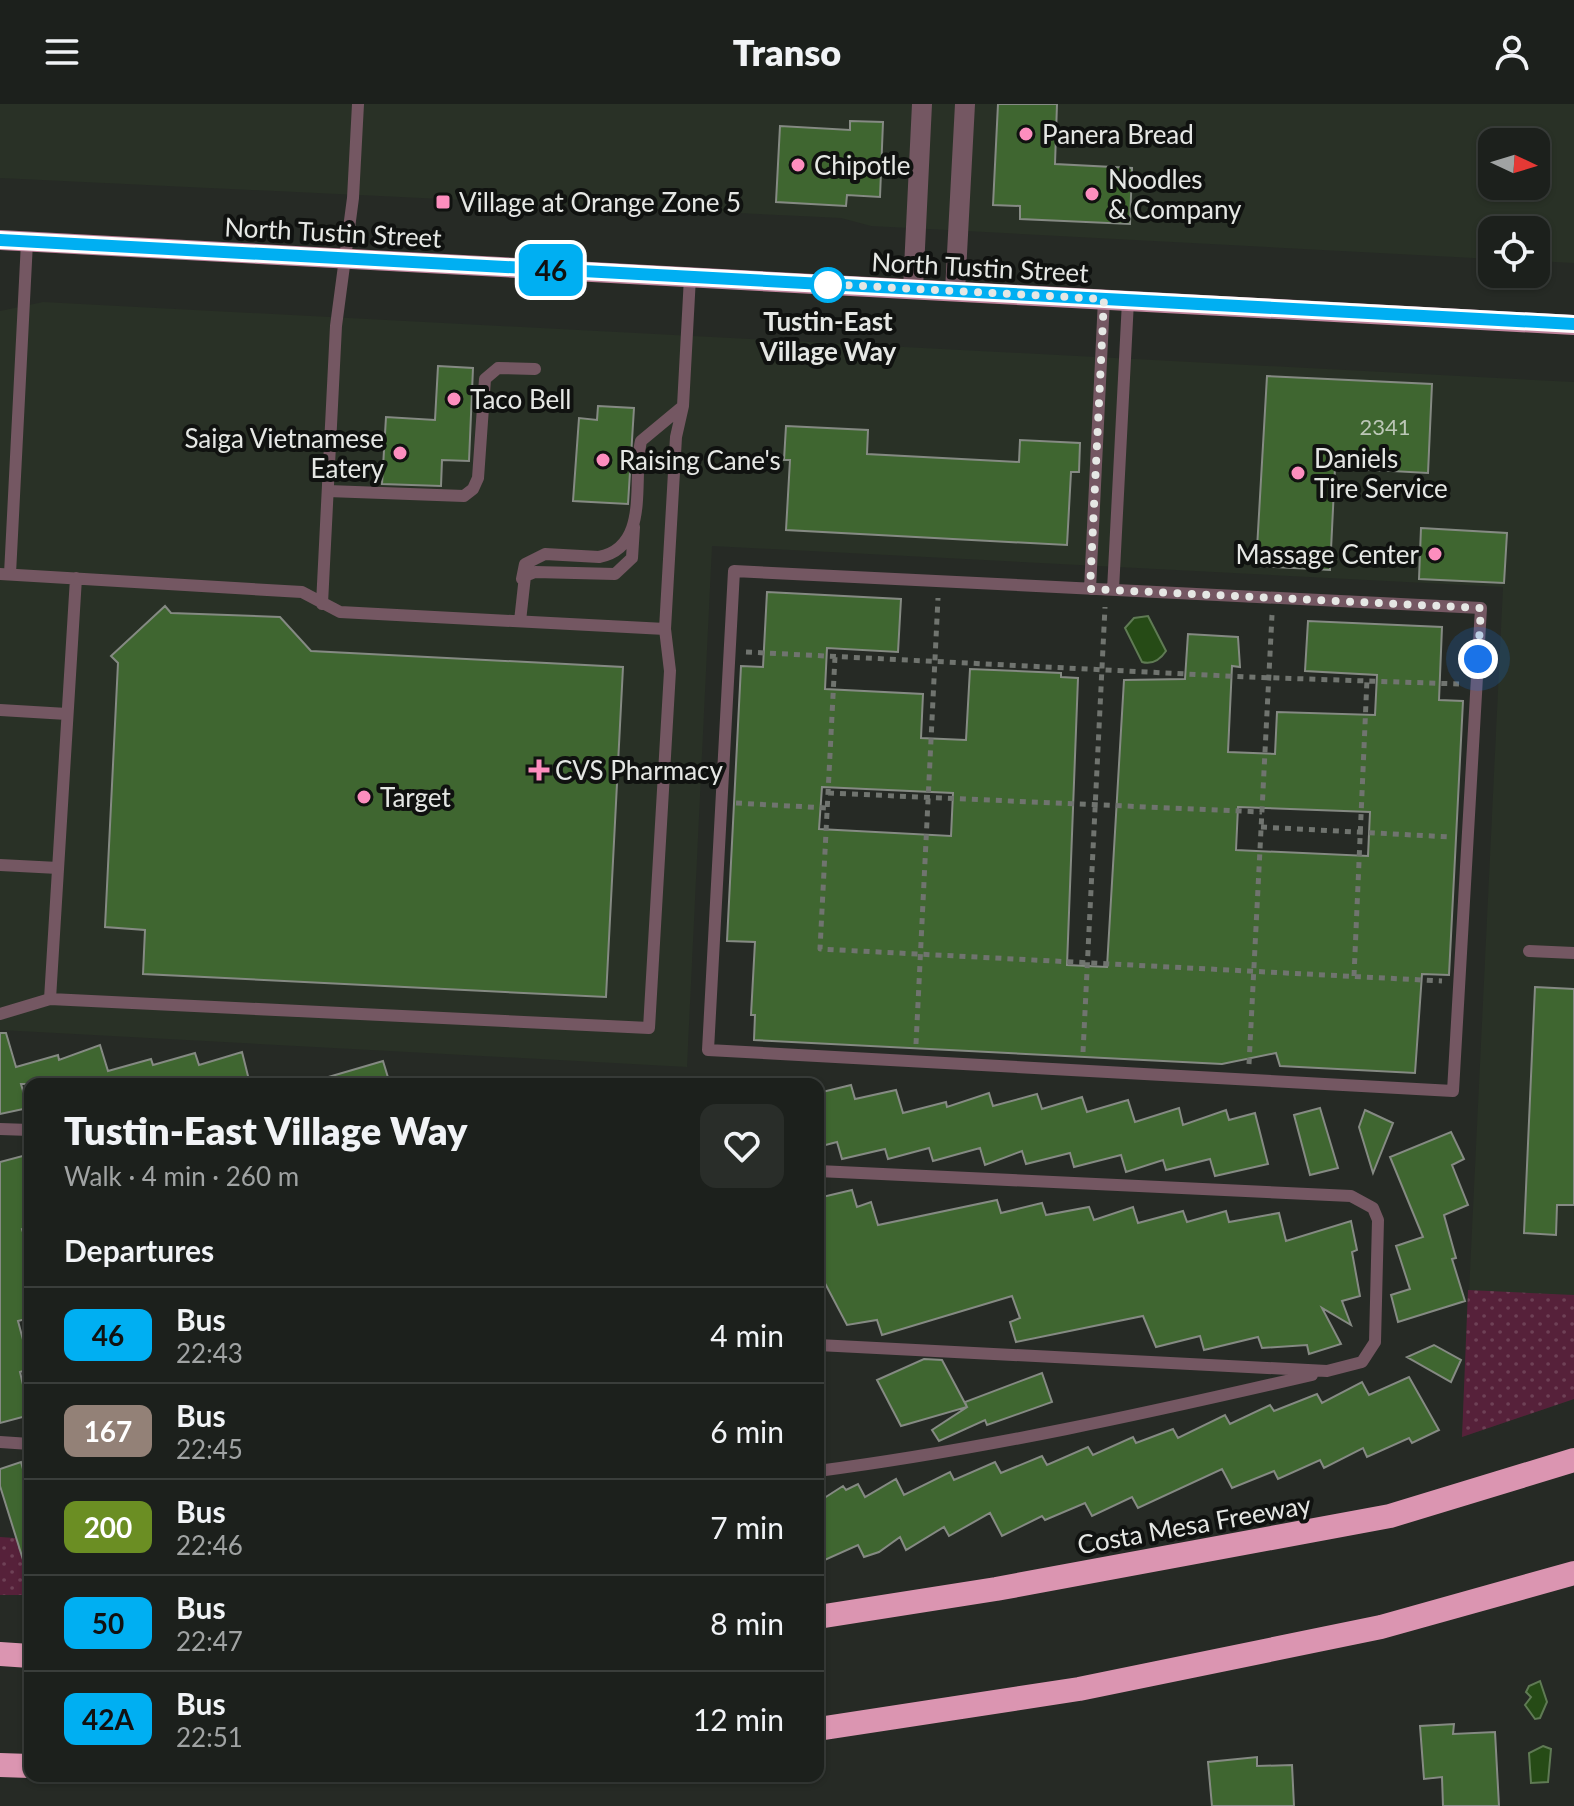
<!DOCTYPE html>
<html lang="en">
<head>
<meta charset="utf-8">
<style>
  :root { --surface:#1c201c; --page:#292d29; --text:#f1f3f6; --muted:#a0a3a3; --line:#3a3e3b }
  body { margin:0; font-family:Lato,sans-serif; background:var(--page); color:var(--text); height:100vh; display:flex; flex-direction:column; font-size:30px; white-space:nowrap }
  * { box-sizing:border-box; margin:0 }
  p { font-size:26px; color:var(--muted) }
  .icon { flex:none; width:44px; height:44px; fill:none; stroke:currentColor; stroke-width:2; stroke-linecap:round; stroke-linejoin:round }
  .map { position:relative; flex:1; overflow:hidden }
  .side { position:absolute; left:24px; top:974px; width:800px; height:704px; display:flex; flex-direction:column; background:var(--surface); border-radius:16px; box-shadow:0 2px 6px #0004,0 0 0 2px var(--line) }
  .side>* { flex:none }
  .badge { padding:0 16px; border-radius:12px; font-size:28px; line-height:52px }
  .needle { width:52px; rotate:94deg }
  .tools { position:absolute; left:1478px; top:24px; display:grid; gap:16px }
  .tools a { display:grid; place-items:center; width:72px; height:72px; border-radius:16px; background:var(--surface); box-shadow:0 2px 6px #0004,0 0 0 2px var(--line); font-size:40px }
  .you { position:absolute; width:40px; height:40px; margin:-20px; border:6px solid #fff; border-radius:50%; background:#1a73e8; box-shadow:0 0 0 12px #1a73e833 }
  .map>.badge { position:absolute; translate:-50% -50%; box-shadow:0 0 0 4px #fff }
  h2 { padding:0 40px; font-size:30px; line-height:72px }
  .round { display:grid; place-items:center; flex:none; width:84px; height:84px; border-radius:16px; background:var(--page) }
  .overview { display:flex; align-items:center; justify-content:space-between; height:136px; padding:0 40px }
  h1 { font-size:38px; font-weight:800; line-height:60px }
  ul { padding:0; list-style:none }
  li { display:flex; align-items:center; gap:24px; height:96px; padding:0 40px; border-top:2px solid var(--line) }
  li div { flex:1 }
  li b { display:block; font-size:30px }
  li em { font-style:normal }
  li .badge { min-width:88px; font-weight:700; text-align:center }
  header { display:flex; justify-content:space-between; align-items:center; height:104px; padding:0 40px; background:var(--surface); font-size:36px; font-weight:800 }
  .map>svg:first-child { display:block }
</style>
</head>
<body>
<header><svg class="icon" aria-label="menu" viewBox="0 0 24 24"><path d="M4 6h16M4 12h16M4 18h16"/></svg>Transo<svg class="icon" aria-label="person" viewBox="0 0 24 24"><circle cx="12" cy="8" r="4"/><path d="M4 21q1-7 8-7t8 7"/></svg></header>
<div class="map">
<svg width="1574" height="1702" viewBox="0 0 1574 1702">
  <defs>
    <pattern id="grass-dots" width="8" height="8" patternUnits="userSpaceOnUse" patternTransform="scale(2)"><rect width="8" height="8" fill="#56213a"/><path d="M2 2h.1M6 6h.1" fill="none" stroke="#6e4156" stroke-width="1.8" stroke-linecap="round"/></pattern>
  </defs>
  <rect width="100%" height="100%" fill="#262a25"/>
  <!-- built -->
  <path fill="#293126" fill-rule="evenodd" d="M0 0H1574V159L1536 157V126H1492V155L871 122 841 114 0 74ZM1492 38H1536V82H1492Z
    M43 198 1574 278V1295L1462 1333 1503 483 712 442 687 963 0 926V207Z"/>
  <!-- grass -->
  <path fill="url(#grass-dots)" d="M1468 1186 1574 1191V1295L1462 1333Z
    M0 1433 30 1435V1491H0Z"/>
  <!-- water -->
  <path fill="#264b16" stroke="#5f7a54" stroke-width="2" d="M1148 512 1166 547C1160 556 1153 561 1142 558L1125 524 1134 514Z
    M1540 1577 1547 1598 1540 1614 1535 1615 1525 1601 1531 1593 1526 1588 1529 1582Z
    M1543 1642 1551 1645 1548 1678 1531 1679 1529 1649Z"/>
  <!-- building -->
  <path fill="#3f6630" stroke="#858a83" stroke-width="2" fill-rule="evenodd" d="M998 0H1057L1055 60 1132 64 1130 120 1020 115V102L993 101Z
    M850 17 883 18 880 93 847 91 846 102 776 98 780 22 850 26Z
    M438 262 473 264 469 357 442 356 441 382 382 380 386 313 435 316Z
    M1267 272 1432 280 1428 369 1335 364 1330 466 1256 462Z
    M598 302 634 304 628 400 573 397 579 314 597 316Z
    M786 322 868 326 867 350 1019 358 1020 336 1080 339 1079 368H1071L1067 441 786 426 790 356H784Z
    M1421 424 1507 429 1504 479 1419 475Z
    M767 488 901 495 898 548 827 544 825 585 923 590 921 634 966 636 970 565 1061 569V573L1078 574 1067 861 1107 863 1124 576 1185 575 1188 530 1238 533 1240 563 1232 562 1228 648 1275 650 1277 608 1375 611 1377 571 1305 567 1308 517 1442 523 1439 596 1463 597 1449 871 1422 870 1415 969 1280 962 1276 949 1222 960 754 936 755 911H751L755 838 727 837 741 562 763 563ZM822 683 953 689 951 732 819 725ZM1238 703 1370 708 1368 752 1236 746Z
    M165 502 171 509 280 513 311 547 623 563 606 893 143 870 145 826 105 823 118 559 111 552Z
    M1535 883 1574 885V1101H1557L1556 1131 1524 1129Z
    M0 929H6L16 963 58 951 59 956 100 941 108 967 151 955 153 961 195 949 199 961 242 948 250 980H21L28 1004 0 1010Z
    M383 957 390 980H326L325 974Z
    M851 981 855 995 896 986 903 1009 946 998 947 1003 989 989 993 1002 1037 990 1042 1005 1082 993 1087 1008 1128 996 1135 1018 1179 1004 1183 1021 1226 1006 1229 1016 1255 1009 1268 1060 1215 1072 1210 1055 1166 1066 1163 1056 1126 1068 1121 1051 1074 1063 1070 1049 1026 1060 1022 1047 985 1061 980 1044 933 1057 929 1044 888 1055 885 1045 842 1055 837 1038 818 1043V989Z
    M1320 1004 1338 1064 1310 1071 1294 1011Z
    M1365 1006 1393 1019 1373 1069 1359 1023Z
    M1451 1028 1464 1055 1452 1061 1468 1101 1444 1111 1456 1154 1452 1155 1465 1197 1398 1218 1391 1191 1410 1185 1396 1142 1423 1133 1390 1053Z
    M30 1050V1122L22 1125 30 1151V1214L18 1217 30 1262V1265L20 1268 30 1311 0 1319V1058Z
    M852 1086 857 1103 871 1098 878 1121 997 1096 1001 1109 1042 1099 1046 1111 1089 1103 1094 1116 1133 1103 1138 1119 1183 1107 1187 1118 1226 1107 1229 1118 1279 1109 1286 1137 1351 1117 1357 1146 1352 1148 1360 1192 1342 1197 1351 1221 1322 1204 1341 1240 1309 1250 1307 1241 1262 1244 1258 1233 1204 1246 1200 1232 1156 1243 1143 1212 1016 1238 1010 1218 1020 1214 1012 1192 882 1231 877 1216 847 1221 818 1166V1094Z
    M1434 1241 1461 1256 1451 1278 1407 1253Z
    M924 1255 942 1256 967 1303 901 1322 877 1276Z
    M1042 1269 1052 1298 987 1321 985 1316 939 1337 932 1326 967 1303 965 1298Z
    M1409 1273 1439 1326 1412 1339 1409 1334 1367 1353 1363 1344 1324 1364 1320 1356 1278 1375 1274 1367 1232 1384 1222 1365 1138 1404 1132 1393 1092 1412 1085 1399 1045 1416 1042 1412 1002 1432 990 1409 949 1432 944 1423 906 1446 900 1433 879 1448 864 1453 858 1441 818 1459V1398L843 1382 846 1386 858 1380 865 1393 896 1375 904 1391 950 1368 954 1376 995 1358 1001 1369 1042 1352 1047 1361 1088 1343 1093 1351 1133 1333 1136 1339 1173 1325 1178 1334 1225 1311 1230 1320 1270 1301 1274 1307 1317 1290 1322 1299 1362 1278 1369 1291Z
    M21 1358 30 1390V1462H25L0 1382V1365Z
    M1454 1620 1453 1630 1495 1628 1499 1702H1443L1442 1673 1424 1675 1420 1622Z
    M1257 1653V1662L1292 1661 1294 1702H1212L1208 1658Z"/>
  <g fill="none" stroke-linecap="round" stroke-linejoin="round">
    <!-- path -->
    <path stroke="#70746f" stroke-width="5" stroke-dasharray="6 6" stroke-linecap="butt" d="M746 548 1247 573 1459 580
      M835 553 820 845 1442 877
      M828 689 1262 708
      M736 699 827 704
      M1261 723 1451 733
      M1354 872 1367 575
      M916 940 938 494
      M1083 948 1105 503
      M1249 960 1272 511"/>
    <!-- service -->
    <path stroke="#745762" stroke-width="12" d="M328 387 464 392 473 385 478 374 485 275 498 264 535 265
      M734 467 1481 504 1453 987 708 946Z
      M0 470 302 488 340 508 665 525
      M10 470 27 138
      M522 475 525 460 545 450 599 453C651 443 632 375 641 337L682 303
      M1090 485 1104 195
      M1113 486 1128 197
      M322 500 336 222 353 94 358 0
      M520 517 525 472 535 468 615 470 632 454 634 423
      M0 606 67 610
      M0 761 58 764
      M1529 847 1574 849
      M50 895 76 474
      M0 910 50 895 649 924 670 567 665 525 676 333 683 302 690 173
      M0 1025 30 1026
      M818 1067 1351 1092 1373 1104 1378 1116 1375 1238 1362 1258 1327 1267 818 1241
      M0 1338 30 1340
      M818 1367C985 1345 1148 1309 1312 1271"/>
    <!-- minor -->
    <path stroke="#745762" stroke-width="20" d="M913 185 922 0
      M955 187 965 0"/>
    <!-- primary -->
    <path stroke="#be839b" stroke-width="20" d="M0 136 1574 221"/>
    <!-- motorway -->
    <path stroke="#db95b1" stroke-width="24" d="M818 1513 996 1485 1390 1412 1574 1356
      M0 1550 30 1552
      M818 1625 1079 1585 1381 1523 1574 1469
      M0 1661 30 1662"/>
  </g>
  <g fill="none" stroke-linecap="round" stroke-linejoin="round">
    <!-- line casing -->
    <g stroke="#fff" stroke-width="18">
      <path id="line" d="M0 136 1574 220"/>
    </g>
    <!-- line -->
    <use href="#line" stroke="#00aff2" stroke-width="12"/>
    <!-- walk -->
    <path stroke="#e5e7e4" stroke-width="8" stroke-dasharray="0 14.4" d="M828 181 824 180 1104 195 1090 485 1481 504 1478 555"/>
  </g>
  <!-- markers -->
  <g fill="#fd8ebe" stroke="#101210" stroke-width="3">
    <circle cx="1026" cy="30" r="8"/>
    <circle cx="798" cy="61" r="8"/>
    <circle cx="1092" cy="90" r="8"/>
    <rect x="435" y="90" width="16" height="16" rx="4"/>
    <circle cx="454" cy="295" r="8"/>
    <circle cx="400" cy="349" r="8"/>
    <circle cx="603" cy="356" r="8"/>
    <circle cx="1298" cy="369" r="8"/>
    <circle cx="1435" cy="450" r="8"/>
    <path d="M535 654h8v8h8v8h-8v8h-8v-8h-8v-8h8z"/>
    <circle cx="364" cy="693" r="8"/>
  </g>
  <circle fill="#fff" stroke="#00aff2" stroke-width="4" cx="828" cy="181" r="16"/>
  <g text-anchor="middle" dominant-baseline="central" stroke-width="8" stroke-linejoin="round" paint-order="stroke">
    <!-- number labels -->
    <g font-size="22" fill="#bcc7b7">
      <text x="1385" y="322">2341</text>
    </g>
    <!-- poi labels -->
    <g font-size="26" fill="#e5e7e4" stroke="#101210" text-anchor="start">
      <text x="1042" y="30">Panera Bread</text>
      <text x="814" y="61">Chipotle</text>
      <text x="1108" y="75">Noodles<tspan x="1108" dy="30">&amp; Company</tspan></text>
      <text x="459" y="98">Village at Orange Zone 5</text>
      <text x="470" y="295">Taco Bell</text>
      <text x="384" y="334" text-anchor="end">Saiga Vietnamese<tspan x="384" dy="30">Eatery</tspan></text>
      <text x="1314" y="354">Daniels<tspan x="1314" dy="30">Tire Service</tspan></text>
      <text x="619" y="356">Raising Cane's</text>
      <text x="1419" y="450" text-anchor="end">Massage Center</text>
      <text x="555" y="666">CVS Pharmacy</text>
      <text x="380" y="693">Target</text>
    </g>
    <!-- street labels -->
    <g font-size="26" fill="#e5e7e4" stroke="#101210">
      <text transform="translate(333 128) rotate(3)">North Tustin Street</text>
      <text transform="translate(980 163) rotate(3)">North Tustin Street</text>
      <text transform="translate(1194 1420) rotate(-10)">Costa Mesa Freeway</text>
    </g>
    <!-- stop labels -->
    <g font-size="26" font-weight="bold" fill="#e5e7e4" stroke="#101210">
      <text x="828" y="217">Tustin-East<tspan x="828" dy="30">Village Way</tspan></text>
    </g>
  </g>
</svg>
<div class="tools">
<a><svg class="needle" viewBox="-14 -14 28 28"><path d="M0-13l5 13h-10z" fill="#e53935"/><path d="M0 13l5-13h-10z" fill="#a0a3a3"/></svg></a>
<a><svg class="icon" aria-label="locate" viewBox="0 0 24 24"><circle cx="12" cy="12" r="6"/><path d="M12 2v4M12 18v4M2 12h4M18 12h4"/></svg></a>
</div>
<div class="you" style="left:1478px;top:555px"></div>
<b class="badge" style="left:551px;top:166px;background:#00aff2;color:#111">46</b>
<section class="side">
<div class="overview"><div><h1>Tustin-East Village Way</h1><p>Walk · 4 min · 260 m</p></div><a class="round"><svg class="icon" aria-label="heart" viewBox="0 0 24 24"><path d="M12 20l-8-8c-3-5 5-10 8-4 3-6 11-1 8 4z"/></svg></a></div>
<h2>Departures</h2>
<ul>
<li><span class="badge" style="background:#00aff2;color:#111">46</span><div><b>Bus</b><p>22:43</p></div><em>4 min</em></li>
<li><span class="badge" style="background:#938177;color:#fff">167</span><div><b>Bus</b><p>22:45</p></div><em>6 min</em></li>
<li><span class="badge" style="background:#6b8e23;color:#fff">200</span><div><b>Bus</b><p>22:46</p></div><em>7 min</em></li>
<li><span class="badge" style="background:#00aff2;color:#111">50</span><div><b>Bus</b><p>22:47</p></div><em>8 min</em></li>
<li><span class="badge" style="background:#00aff2;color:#111">42A</span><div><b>Bus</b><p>22:51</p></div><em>12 min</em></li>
</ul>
</section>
</div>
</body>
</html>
